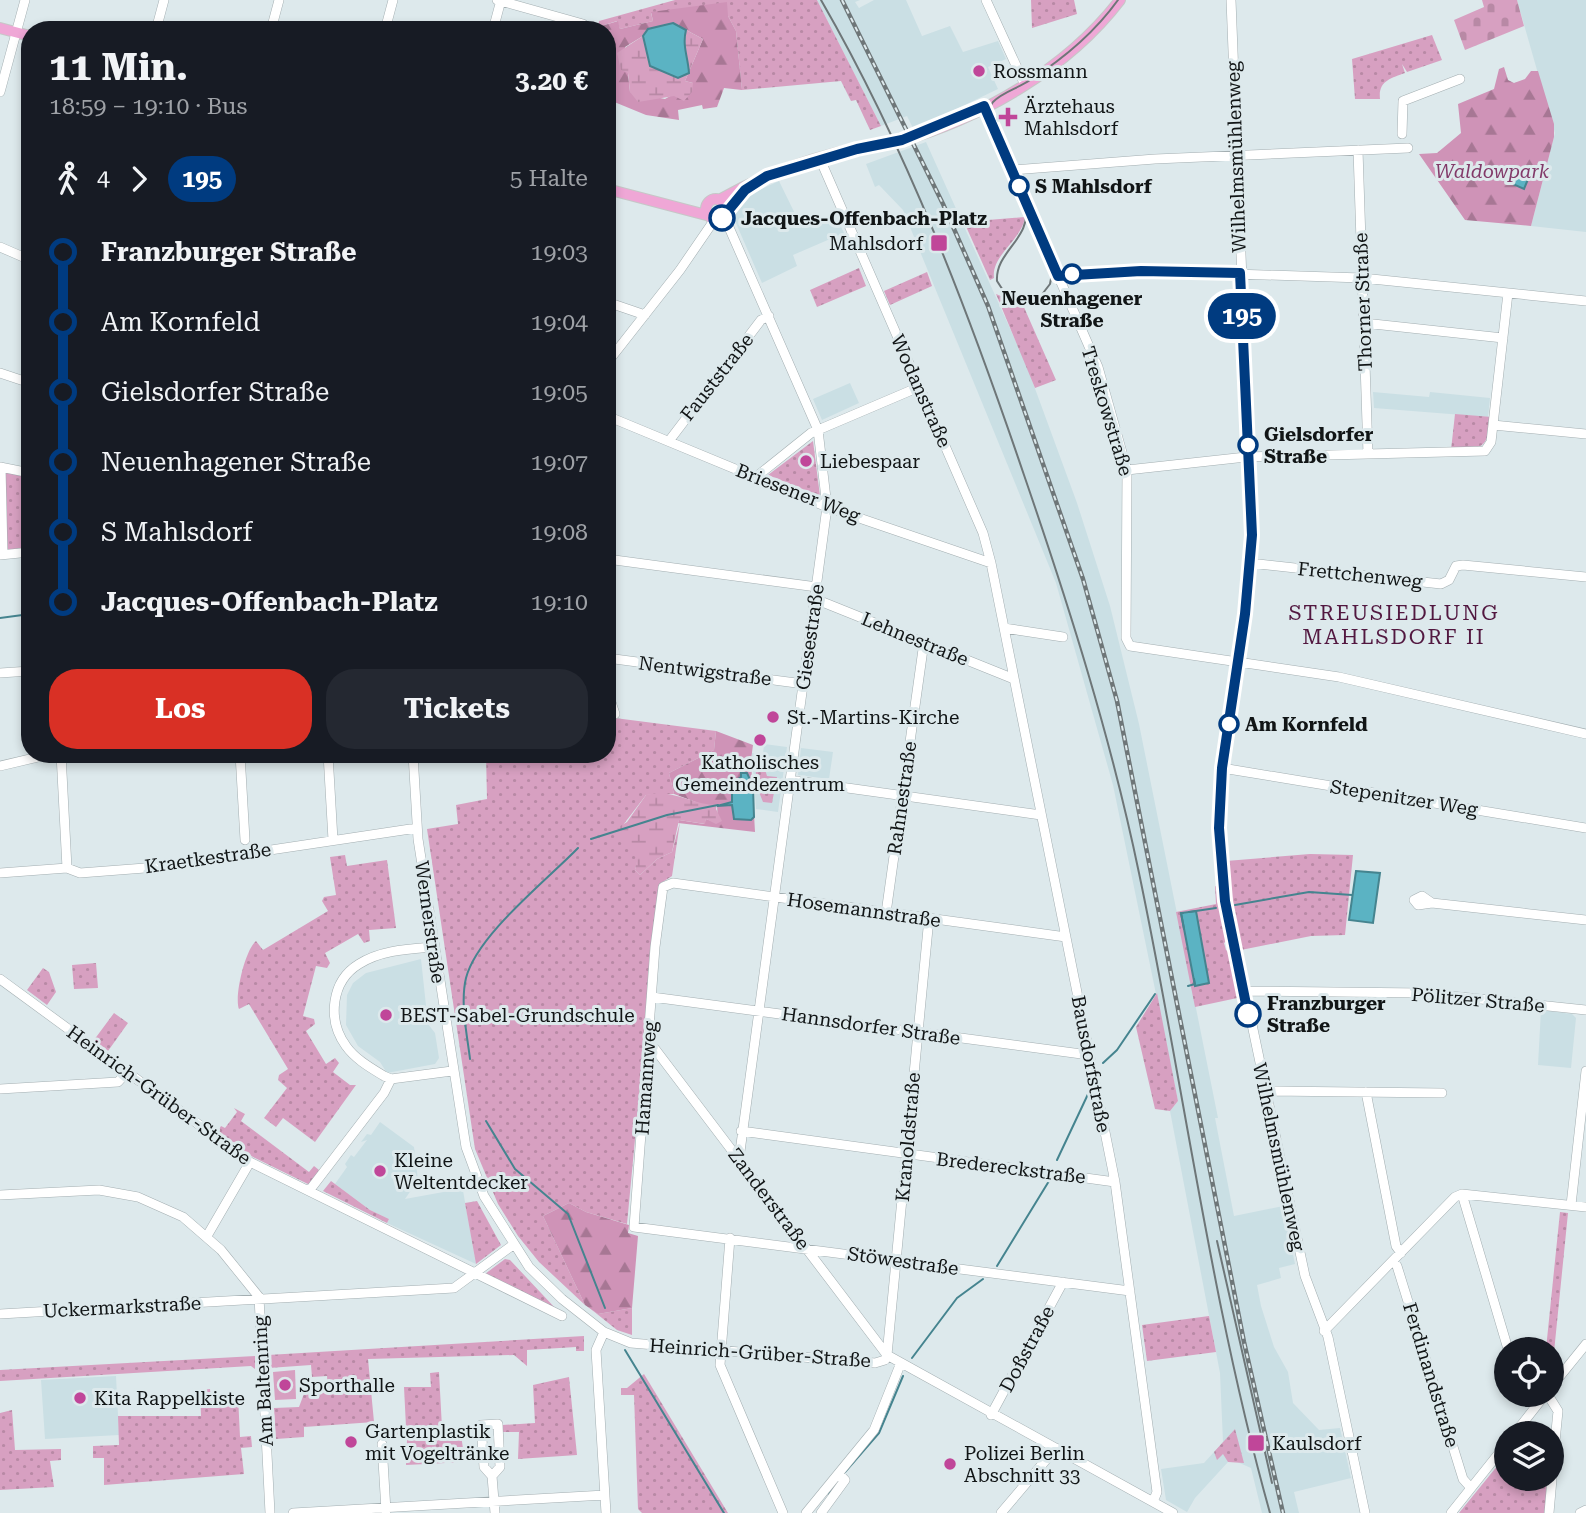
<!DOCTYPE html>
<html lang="de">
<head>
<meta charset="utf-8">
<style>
  :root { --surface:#171b24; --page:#242831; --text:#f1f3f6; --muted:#9ea1a6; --accent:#d93025 }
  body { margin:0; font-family:"Roboto Serif",serif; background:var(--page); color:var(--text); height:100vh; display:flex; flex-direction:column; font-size:26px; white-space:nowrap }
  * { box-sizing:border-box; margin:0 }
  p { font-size:23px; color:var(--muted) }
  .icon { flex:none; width:38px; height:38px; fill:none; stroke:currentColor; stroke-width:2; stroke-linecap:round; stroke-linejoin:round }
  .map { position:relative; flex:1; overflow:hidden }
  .side { position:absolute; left:21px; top:21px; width:595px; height:742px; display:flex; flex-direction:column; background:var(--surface); border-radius:28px; box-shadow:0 4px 10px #0003 }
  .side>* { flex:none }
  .badge { padding:0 14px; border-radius:23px; font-size:24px; line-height:46px }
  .buttons { position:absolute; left:1494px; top:1337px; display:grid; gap:14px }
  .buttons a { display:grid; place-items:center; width:70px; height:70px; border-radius:50%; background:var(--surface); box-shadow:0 4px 10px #0003; font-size:35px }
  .map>.badge { position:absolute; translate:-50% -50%; box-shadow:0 0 0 4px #fff }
  .legs { display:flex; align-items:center; gap:10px; height:77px; padding:0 28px; font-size:23px }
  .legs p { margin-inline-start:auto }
  .headline { display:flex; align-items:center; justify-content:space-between; height:119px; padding:0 28px }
  h1 { font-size:38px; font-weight:700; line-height:52px }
  .cta { display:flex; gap:14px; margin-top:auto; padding:14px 28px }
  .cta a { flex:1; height:80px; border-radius:28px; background:var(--accent); color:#fff; font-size:28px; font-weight:700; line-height:80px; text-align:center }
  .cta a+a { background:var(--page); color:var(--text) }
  ul { padding:0 28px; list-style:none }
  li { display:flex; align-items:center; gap:24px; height:70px; font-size:26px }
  li i { display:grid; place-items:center; width:10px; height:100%; margin:0 9px; background:currentColor }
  li i::after { content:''; width:18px; height:18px; margin:-9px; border:5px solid; border-radius:50%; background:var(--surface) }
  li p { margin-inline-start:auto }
  li:first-child i { background:linear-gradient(#0000 50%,currentColor 0) }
  li:last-child i { background:linear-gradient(currentColor 50%,#0000 0) }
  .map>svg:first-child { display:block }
</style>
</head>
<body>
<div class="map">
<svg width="1586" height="1513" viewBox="0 0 1586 1513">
  <defs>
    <pattern id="green-dots" width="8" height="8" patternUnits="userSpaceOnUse" patternTransform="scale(1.75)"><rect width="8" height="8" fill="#d7a0c1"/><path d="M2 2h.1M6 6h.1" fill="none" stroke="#b889a5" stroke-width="1.8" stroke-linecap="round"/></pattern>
    <pattern id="forest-firs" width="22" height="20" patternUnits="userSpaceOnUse" patternTransform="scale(1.75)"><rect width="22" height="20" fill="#cf93b7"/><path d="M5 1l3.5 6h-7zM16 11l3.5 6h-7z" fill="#a77794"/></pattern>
    <pattern id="wetland-marsh" width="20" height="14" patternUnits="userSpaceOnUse" patternTransform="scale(1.75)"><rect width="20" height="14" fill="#d7a0c1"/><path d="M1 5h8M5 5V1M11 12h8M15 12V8" fill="none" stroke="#b889a5"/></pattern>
    <pattern id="cemetery-stones" width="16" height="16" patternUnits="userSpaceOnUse" patternTransform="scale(1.75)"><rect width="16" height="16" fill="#d7a0c1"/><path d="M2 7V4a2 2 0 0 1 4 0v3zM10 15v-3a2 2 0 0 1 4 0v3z" fill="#b889a5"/></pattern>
  </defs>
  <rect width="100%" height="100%" fill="#dde9ec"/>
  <!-- built -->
  <path fill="#cadfe4" d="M817 0H860L855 2 859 8 874 0H906L922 36 950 26 963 52 998 41 1006 59 988 67 998 89 921 126 913 128 907 116 881 126Z
    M1517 0H1586V232L1531 226 1555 133Z
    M926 142 1026 364 1077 503 1110 606 1139 724 1218 1118H1215L1234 1216 1283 1206 1295 1264 1279 1268 1281 1278 1257 1285 1261 1306 1274 1347 1288 1372 1293 1403 1319 1430 1340 1428 1351 1478 1294 1492 1299 1513H1262L1251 1468 1235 1461 1228 1462 1195 1498 1187 1512 1166 1500 1161 1469 1204 1463 1223 1442 1220 1373 1170 1111 1178 1101 1113 785 1056 583 903 210 879 185 875 187 866 164Z
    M779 181 802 228 836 216 844 233 793 255 797 266 762 283 732 214 746 196Z
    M850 383 859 403 822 420 813 399Z
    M1373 392 1429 397 1430 392 1490 398 1488 417 1374 408Z
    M764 744 787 747 778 812 756 809 752 753 763 754Z
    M801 748 833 752 829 779 798 775Z
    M421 959 428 1024 435 1033 439 1058 435 1064 387 1073 380 1062 358 1046 346 1025 347 995 353 983 366 973Z
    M1541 1010 1572 1014 1576 1018 1571 1068 1538 1065Z
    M380 1122 414 1147 418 1180 405 1199 449 1191 454 1186 462 1185 476 1264 387 1223 389 1219 370 1210 335 1184 347 1167 345 1164 351 1155 354 1157 367 1140 361 1142 367 1134 371 1135Z
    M116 1376 119 1435 45 1439 41 1380Z"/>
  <!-- green -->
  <path fill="url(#green-dots)" fill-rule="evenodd" d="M675 0H817L881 126 870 130 856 100 851 101 841 81 742 90 736 31 728 16 651 13 653 21 620 29 617 21 598 27 599 21Z
    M1031 0H1074L1077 14 1032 28Z
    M1432 35 1442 60 1407 72 1402 64 1405 73C1391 78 1378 81 1380 99H1355L1352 59Z
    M1025 217C1022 240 991 255 994 278L990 280 964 222Z
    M859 268 866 286 817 307 810 290Z
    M927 272 932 286 890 305 884 291Z
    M996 294 1023 305 1056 380 1035 388Z
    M1455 414 1492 417C1486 451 1484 447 1451 450Z
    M813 441 820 496 768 475Z
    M2 471 30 476V549L5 551Z
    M607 717 716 731 714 750 669 773 674 794 646 795 620 829 639 854 635 870 640 875 657 859 672 852 680 822 672 876 661 883 655 927 627 1224 586 1212 569 1203 543 1216 585 1305 539 1262 518 1236 498 1204 475 1149 427 829 458 824 456 805 487 799 486 754H607Z
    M755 763H763L767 776 777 777 772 803 763 802 757 787Z
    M1310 854 1353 855 1345 935 1311 936 1241 950 1226 861Z
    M345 855 347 866 387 860 396 928 369 930 370 941 364 943 358 934 325 953 330 963 327 968 316 966 303 1016 314 1019 315 1024 306 1031 326 1064 335 1058 339 1063 333 1072 350 1085H356L315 1142 283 1118 276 1127 264 1118 287 1088 278 1080 279 1075 288 1069 249 1004 239 1009C234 997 245 950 256 941L263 950 328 911 322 901 324 897 336 895 330 857Z
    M1215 886 1220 888 1229 939 1224 943 1226 950 1233 956 1242 997 1195 1007 1176 912 1216 904ZM1195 911 1209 982 1196 986 1181 914Z
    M96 963 98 988 74 989 72 965Z
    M43 968 49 972 56 992 47 1005 27 990Z
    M1157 993 1178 1101 1170 1111 1155 1109 1136 1027Z
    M114 1013 128 1023 108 1051 94 1040Z
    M234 1108 245 1114 241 1121 309 1172 314 1166 319 1170 310 1185 253 1157 217 1133 221 1126 225 1128 237 1112Z
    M331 1181 370 1210 389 1219 387 1223 323 1191Z
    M477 1201 501 1245 476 1264 465 1203Z
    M1560 1212 1568 1213 1552 1372V1349H1546Z
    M505 1259 510 1260 557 1310 485 1274Z
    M587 1306 598 1314 632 1308V1335L617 1330Z
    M1209 1316 1216 1352 1147 1361 1142 1325Z
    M584 1336V1351H576V1347L527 1350V1366L514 1355 368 1359 374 1422 304 1427V1437L276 1439 274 1408 299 1407 305 1391 328 1390 327 1376 312 1377 311 1365 269 1368 268 1355Z
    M255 1356V1369L251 1366 0 1381V1370Z
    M439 1372 442 1428 474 1427V1434L461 1435 465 1462 406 1465 407 1439H396L395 1428 406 1427 404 1387H431L430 1373Z
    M644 1374 728 1513H642L638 1509 634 1395H621V1388H627Z
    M569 1377 577 1455 518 1459 519 1432H502V1425L535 1423 533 1385Z
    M210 1389 211 1400 238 1396 240 1437 251 1436 252 1447 241 1448 244 1474 104 1485V1458H93V1446L119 1445 118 1416H201L200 1390Z
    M12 1410 15 1450 61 1449V1460L50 1461 54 1487 0 1490V1413Z
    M1235 1429 1244 1463 1228 1462 1223 1454 1217 1460 1214 1452Z
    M1507 1454V1479H1548L1545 1513H1459Z"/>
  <!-- forest -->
  <path fill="url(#forest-firs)" fill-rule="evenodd" d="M727 2 728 16 736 31 742 90 724 88 717 107 703 109 702 105 678 110 679 120 646 115 607 99V30H598V27L618 21 620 29 653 21 651 12ZM673 23 703 39 685 81 693 83 665 99 630 92 625 47 643 36 648 29Z
    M1504 67 1508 80 1514 83 1525 79 1531 71H1538L1554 124V137L1531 226 1465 220 1419 154 1437 153 1461 133 1458 104 1494 89 1499 69Z
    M716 731 753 745 751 760 755 832 678 823 679 820 704 824 706 819 718 823 717 805H704L674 794 669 773 714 750ZM747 776 753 786 754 817 733 818 732 794 741 777Z
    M569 1203 586 1212 629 1225 628 1233 638 1236 632 1308 598 1314 585 1305 543 1216Z"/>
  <!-- wetland -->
  <path fill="url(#wetland-marsh)" d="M686 30 703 39 685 81 693 83 692 92 684 101 674 96 638 102 630 92 628 73 621 70 617 53 643 36 650 66 689 72C688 57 682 46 686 30Z
    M657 793C679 793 696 805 717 805L716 809 722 821 716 824 706 819 705 824 679 820 672 852 657 859 640 875 635 870 638 854 617 828 627 822 646 795Z"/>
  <!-- cemetery -->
  <path fill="url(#cemetery-stones)" d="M1482 0H1517L1524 26 1465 50 1454 20 1484 7Z"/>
  <!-- pitch -->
  <path fill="#d7a0c1" d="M295 1370 296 1399 275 1400 273 1372Z"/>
  <!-- water -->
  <path fill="#5bb3c3" stroke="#45848f" stroke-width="2" d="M673 23 686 30C682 46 688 57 689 73L678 78 650 66 643 36 648 29Z
    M1513 166 1531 172 1524 189 1490 174 1491 169 1503 173Z
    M741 773H747L753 786 754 817 751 820 734 819 732 805 717 806 732 802V783L741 777Z
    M1356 871 1380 873 1373 923 1349 920Z
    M1196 911 1209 983 1195 986 1181 913Z"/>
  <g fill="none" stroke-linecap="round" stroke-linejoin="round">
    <!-- stream -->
    <path stroke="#45848f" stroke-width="2" d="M0 618 30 614
      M591 839 667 815 718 805
      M1235 905 1309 892 1352 895
      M1189 912 1216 908
      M1183 913H1181L1184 929
      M1188 986 1195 984 1194 979
      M470 1059C467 1034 460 1003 466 978 477 935 546 881 578 848
      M1103 1063 1117 1050 1155 994
      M486 1121 515 1169 568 1214 605 1308
      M1057 1160 1089 1092
      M997 1266 1049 1181
      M625 1350 724 1513
      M912 1358 957 1298 983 1279
      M845 1472 879 1433 903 1376
      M829 1494 839 1481"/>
    <!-- minor casing -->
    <g stroke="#a3aeb1" stroke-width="10">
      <path id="minor" d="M497 0 583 24
        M986 0 1025 85
        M1231 0 1252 535 1248 595 1220 789 1222 882 1305 1276 1328 1337 1365 1513
        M156 30 164 0
        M271 30 279 0
        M385 30 393 0
        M493 30 501 0
        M0 92 25 0
        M984 106 1098 367 1127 470 1126 638 1130 646 1339 677 1586 734
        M1402 134 1403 101 1460 79
        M1358 150 1368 454
        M820 159 983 533 991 563 1115 1182 1157 1492 1153 1502
        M1012 170 1155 159 1408 148
        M724 216 818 430 827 507 739 1159
        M0 247 30 260
        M1058 276 1141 271 1362 278 1586 301
        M607 302 645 315
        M1364 323 1503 338
        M607 363 680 270 715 219
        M0 373 30 383
        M607 416 827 507 991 563
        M1493 425 1586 434
        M669 441 761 320 769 316
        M0 467 30 473
        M1 467 3 554
        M1127 470 1246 457 1485 451 1491 442 1508 293
        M756 477 811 433 919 387
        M0 555 30 552
        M607 559 817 587
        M1250 563 1441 584 1449 580 1456 566 1463 565 1586 577
        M815 599 1014 679
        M1004 628 1063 637
        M607 658 804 684
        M0 673 30 671
        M607 690 615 714
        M61 754 67 868
        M240 754 245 840
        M328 754 333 840
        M413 754 418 839 466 1147 484 1196 529 1267 562 1299 604 1332 631 1343 875 1363 885 1360 887 1355
        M0 766 51 754
        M1222 768 1586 828
        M790 780 1041 815
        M0 873 67 868 80 873 158 867 417 828
        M1432 903 1422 896 1414 900 1418 905 1432 903 1586 920
        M886 913 924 642
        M1066 937 673 883 663 887 655 947 634 1227 1130 1291
        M433 947C409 949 381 950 359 964 331 981 327 1020 346 1046 355 1059 371 1068 384 1076L391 1079 452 1071
        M0 979 250 1162 562 1316
        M1243 991 1422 993 1586 1010
        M652 997 1089 1055
        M648 1048 655 1049 887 1355 1173 1513
        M0 1089 118 1082 126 1073
        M1265 1091 1442 1093
        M1366 1092 1396 1246 1401 1253
        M741 1131 1115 1182
        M309 1191 384 1093 391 1079
        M1462 1194 1508 1349
        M0 1195 99 1190 138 1197 183 1217 221 1250 259 1297 270 1513
        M1571 1205 1586 1071
        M207 1236 250 1162
        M730 1238 720 1365 783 1513
        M1393 1261 1397 1266 1463 1479 1471 1488
        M0 1314 454 1288 513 1245
        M1324 1331 1455 1197 1462 1194 1586 1207
        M604 1332 596 1350 606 1513
        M887 1355 929 918
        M1552 1386 1586 1344
        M1548 1395 1558 1411 1552 1472
        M991 1415 1063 1282
        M498 1424 500 1467 492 1476 484 1467 481 1425Z
        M1515 1433 1545 1395
        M382 1444 386 1511
        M492 1476 495 1513
        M293 1513 605 1495
        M806 1513 874 1430 900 1365
        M821 1513 845 1480 839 1474
        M1001 1513 1056 1448
        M1451 1513 1507 1443
        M1549 1513 1552 1479
        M1580 1513 1586 1510"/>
    </g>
    <!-- major casing -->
    <g stroke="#c6c7c7" stroke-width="12">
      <path id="major" d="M0 28 30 36
        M607 189 710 216
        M706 209a10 10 0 1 1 20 0a10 10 0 1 1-20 0Z
        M719 200C763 175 813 157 863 147 875 145 888 144 900 141 982 118 1068 68 1120 0"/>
    </g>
    <!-- minor -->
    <use href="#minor" stroke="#fff" stroke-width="9"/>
    <!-- major -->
    <use href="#major" stroke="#efa7d6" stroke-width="10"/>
    <!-- tram -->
    <path stroke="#6e7678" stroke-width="2" d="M821 0C907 149 969 313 1024 475 1069 606 1111 738 1139 873 1184 1087 1211 1303 1270 1513
      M993 132 1029 208 1053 268 1050 284 1040 297 1023 302 1008 298 997 281C995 251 1033 238 1025 206L991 128C988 119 987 110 993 102 1002 92 1019 88 1030 80 1063 59 1095 32 1118 0
      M1217 1241 1272 1483"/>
    <!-- rail casing -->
    <g stroke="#6e7678" stroke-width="4.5">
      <path id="rail" d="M842 0 943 204 988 306 1083 579 1117 701 1244 1342 1283 1513"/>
    </g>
    <!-- rail -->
    <use href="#rail" stroke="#dde9ec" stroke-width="2" stroke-dasharray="5" stroke-linecap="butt"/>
  </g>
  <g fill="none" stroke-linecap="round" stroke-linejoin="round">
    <!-- line-1 casing -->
    <g stroke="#fff" stroke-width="16">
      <path id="line-1" d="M722 218 745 190 767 176 857 149 902 140 984 106 1058 276 1141 271 1240 273 1252 535 1245 614 1222 768 1219 828 1225 901 1248 1014"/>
    </g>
    <!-- line-1 -->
    <use href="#line-1" stroke="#003b80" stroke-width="10"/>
  </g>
  <!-- markers -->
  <g fill="#c04699" stroke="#dde9ec" stroke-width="2.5">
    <circle cx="979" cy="71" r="7"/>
    <path d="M1004.5 106.5h7v7h7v7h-7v7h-7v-7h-7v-7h7z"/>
    <rect x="930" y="234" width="18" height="18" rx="3.5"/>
    <circle cx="806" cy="461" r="7"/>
    <circle cx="773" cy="717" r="7"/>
    <circle cx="760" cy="740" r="7"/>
    <circle cx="386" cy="1015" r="7"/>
    <circle cx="380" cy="1171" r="7"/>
    <circle cx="285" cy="1385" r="7"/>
    <circle cx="80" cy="1398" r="7"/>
    <circle cx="351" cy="1442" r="7"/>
    <rect x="1247" y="1434" width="18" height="18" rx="3.5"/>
    <circle cx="950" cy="1464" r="7"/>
  </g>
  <g fill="#fff" stroke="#003b80" stroke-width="3.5">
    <circle cx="1019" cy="186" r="9"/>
    <circle cx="722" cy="218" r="12"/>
    <circle cx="1072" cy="274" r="9"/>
    <circle cx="1248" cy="445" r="9"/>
    <circle cx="1229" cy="724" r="9"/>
    <circle cx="1248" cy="1014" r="12"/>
  </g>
  <g text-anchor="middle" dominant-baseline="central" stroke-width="6" stroke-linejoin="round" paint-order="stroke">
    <!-- poi labels -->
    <g font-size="19" fill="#111516" stroke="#dde9ec" text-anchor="start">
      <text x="993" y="71">Rossmann</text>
      <text x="1024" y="106">Ärztehaus<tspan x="1024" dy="22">Mahlsdorf</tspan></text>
      <text x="923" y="243" text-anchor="end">Mahlsdorf</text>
      <text x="820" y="461">Liebespaar</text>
      <text x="787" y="717">St.-Martins-Kirche</text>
      <text x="760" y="762" text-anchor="middle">Katholisches<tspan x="760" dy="22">Gemeindezentrum</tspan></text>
      <text x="400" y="1015">BEST-Sabel-Grundschule</text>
      <text x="394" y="1160">Kleine<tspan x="394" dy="22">Weltentdecker</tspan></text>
      <text x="299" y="1385">Sporthalle</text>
      <text x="94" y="1398">Kita Rappelkiste</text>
      <text x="365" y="1431">Gartenplastik<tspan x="365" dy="22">mit Vogeltränke</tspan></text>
      <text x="1272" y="1443">Kaulsdorf</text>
      <text x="964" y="1453">Polizei Berlin<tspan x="964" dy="22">Abschnitt 33</tspan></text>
    </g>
    <!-- street labels -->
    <g font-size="19" fill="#111516" stroke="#dde9ec">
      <text transform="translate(1236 157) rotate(-92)">Wilhelmsmühlenweg</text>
      <text transform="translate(1363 302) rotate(-92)">Thorner Straße</text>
      <text transform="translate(717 377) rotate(-52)">Fauststraße</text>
      <text transform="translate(921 391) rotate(66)">Wodanstraße</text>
      <text transform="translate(1107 411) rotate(73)">Treskowstraße</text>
      <text transform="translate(798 493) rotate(21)">Briesener Weg</text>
      <text transform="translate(1360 575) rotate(6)">Frettchenweg</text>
      <text transform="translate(810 637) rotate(-82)">Giesestraße</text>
      <text transform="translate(915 639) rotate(22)">Lehnestraße</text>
      <text transform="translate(705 671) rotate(7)">Nentwigstraße</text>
      <text transform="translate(902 798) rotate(-82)">Rahnestraße</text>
      <text transform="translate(1404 798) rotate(9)">Stepenitzer Weg</text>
      <text transform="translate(208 858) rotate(-8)">Kraetkestraße</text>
      <text transform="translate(864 910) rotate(8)">Hosemannstraße</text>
      <text transform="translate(430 922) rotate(82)">Wernerstraße</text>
      <text transform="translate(1478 1000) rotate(5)">Pölitzer Straße</text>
      <text transform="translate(871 1026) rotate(8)">Hannsdorfer Straße</text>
      <text transform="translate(1091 1064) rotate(79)">Bausdorfstraße</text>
      <text transform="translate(646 1078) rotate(-86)">Hamannweg</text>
      <text transform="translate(159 1095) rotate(36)">Heinrich-Grüber-Straße</text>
      <text transform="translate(908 1137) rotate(-85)">Kranoldstraße</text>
      <text transform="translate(1279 1157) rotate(78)">Wilhelmsmühlenweg</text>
      <text transform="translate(1011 1168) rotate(7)">Bredereckstraße</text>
      <text transform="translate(769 1199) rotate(53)">Zanderstraße</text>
      <text transform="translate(903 1261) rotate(8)">Stöwestraße</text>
      <text transform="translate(122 1307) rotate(-3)">Uckermarkstraße</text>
      <text transform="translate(1027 1349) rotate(-62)">Doßstraße</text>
      <text transform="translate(760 1353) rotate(4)">Heinrich-Grüber-Straße</text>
      <text transform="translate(1431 1375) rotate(73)">Ferdinandstraße</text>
      <text transform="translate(263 1381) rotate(-93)">Am Baltenring</text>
    </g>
    <!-- park labels -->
    <g font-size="19" font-style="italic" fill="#823969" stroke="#dde9ec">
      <text x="1492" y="171">Waldowpark</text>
    </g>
    <!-- stop labels -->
    <g font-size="19" font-weight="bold" fill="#111516" stroke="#dde9ec" text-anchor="start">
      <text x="1035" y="186">S Mahlsdorf</text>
      <text x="741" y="218">Jacques-Offenbach-Platz</text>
      <text x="1072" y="298" text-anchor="middle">Neuenhagener<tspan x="1072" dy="22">Straße</tspan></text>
      <text x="1264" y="434">Gielsdorfer<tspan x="1264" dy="22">Straße</tspan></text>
      <text x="1245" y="724">Am Kornfeld</text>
      <text x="1267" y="1003">Franzburger<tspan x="1267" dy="22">Straße</tspan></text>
    </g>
    <!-- neighbourhood labels -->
    <g font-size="21" letter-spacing="2" fill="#521840" stroke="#dde9ec">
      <text x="1394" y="613">STREUSIEDLUNG<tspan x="1394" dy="24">MAHLSDORF II</tspan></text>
    </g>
  </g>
</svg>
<div class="buttons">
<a><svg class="icon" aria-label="locate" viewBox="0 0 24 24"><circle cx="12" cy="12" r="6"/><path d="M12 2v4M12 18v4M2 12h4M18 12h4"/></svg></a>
<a><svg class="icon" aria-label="layers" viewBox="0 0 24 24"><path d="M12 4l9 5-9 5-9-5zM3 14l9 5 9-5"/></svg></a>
</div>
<b class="badge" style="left:1242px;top:316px;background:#003b80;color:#fff">195</b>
<section class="side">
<div class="headline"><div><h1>11 Min.</h1><p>18:59 – 19:10 · Bus</p></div><b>3.20 €</b></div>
<div class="legs"><svg class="icon" aria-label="walk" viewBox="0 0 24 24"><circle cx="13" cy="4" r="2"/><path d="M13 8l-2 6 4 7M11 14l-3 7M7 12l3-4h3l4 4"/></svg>4<svg class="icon" aria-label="forward" viewBox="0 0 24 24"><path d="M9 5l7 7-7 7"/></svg><b class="badge" style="background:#003b80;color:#fff">195</b><p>5 Halte</p></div>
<ul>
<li><i style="color:#003b80"></i><b>Franzburger Straße</b><p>19:03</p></li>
<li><i style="color:#003b80"></i><span>Am Kornfeld</span><p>19:04</p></li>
<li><i style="color:#003b80"></i><span>Gielsdorfer Straße</span><p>19:05</p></li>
<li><i style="color:#003b80"></i><span>Neuenhagener Straße</span><p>19:07</p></li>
<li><i style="color:#003b80"></i><span>S Mahlsdorf</span><p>19:08</p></li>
<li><i style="color:#003b80"></i><b>Jacques-Offenbach-Platz</b><p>19:10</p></li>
</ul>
<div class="cta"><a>Los</a><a>Tickets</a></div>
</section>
</div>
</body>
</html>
